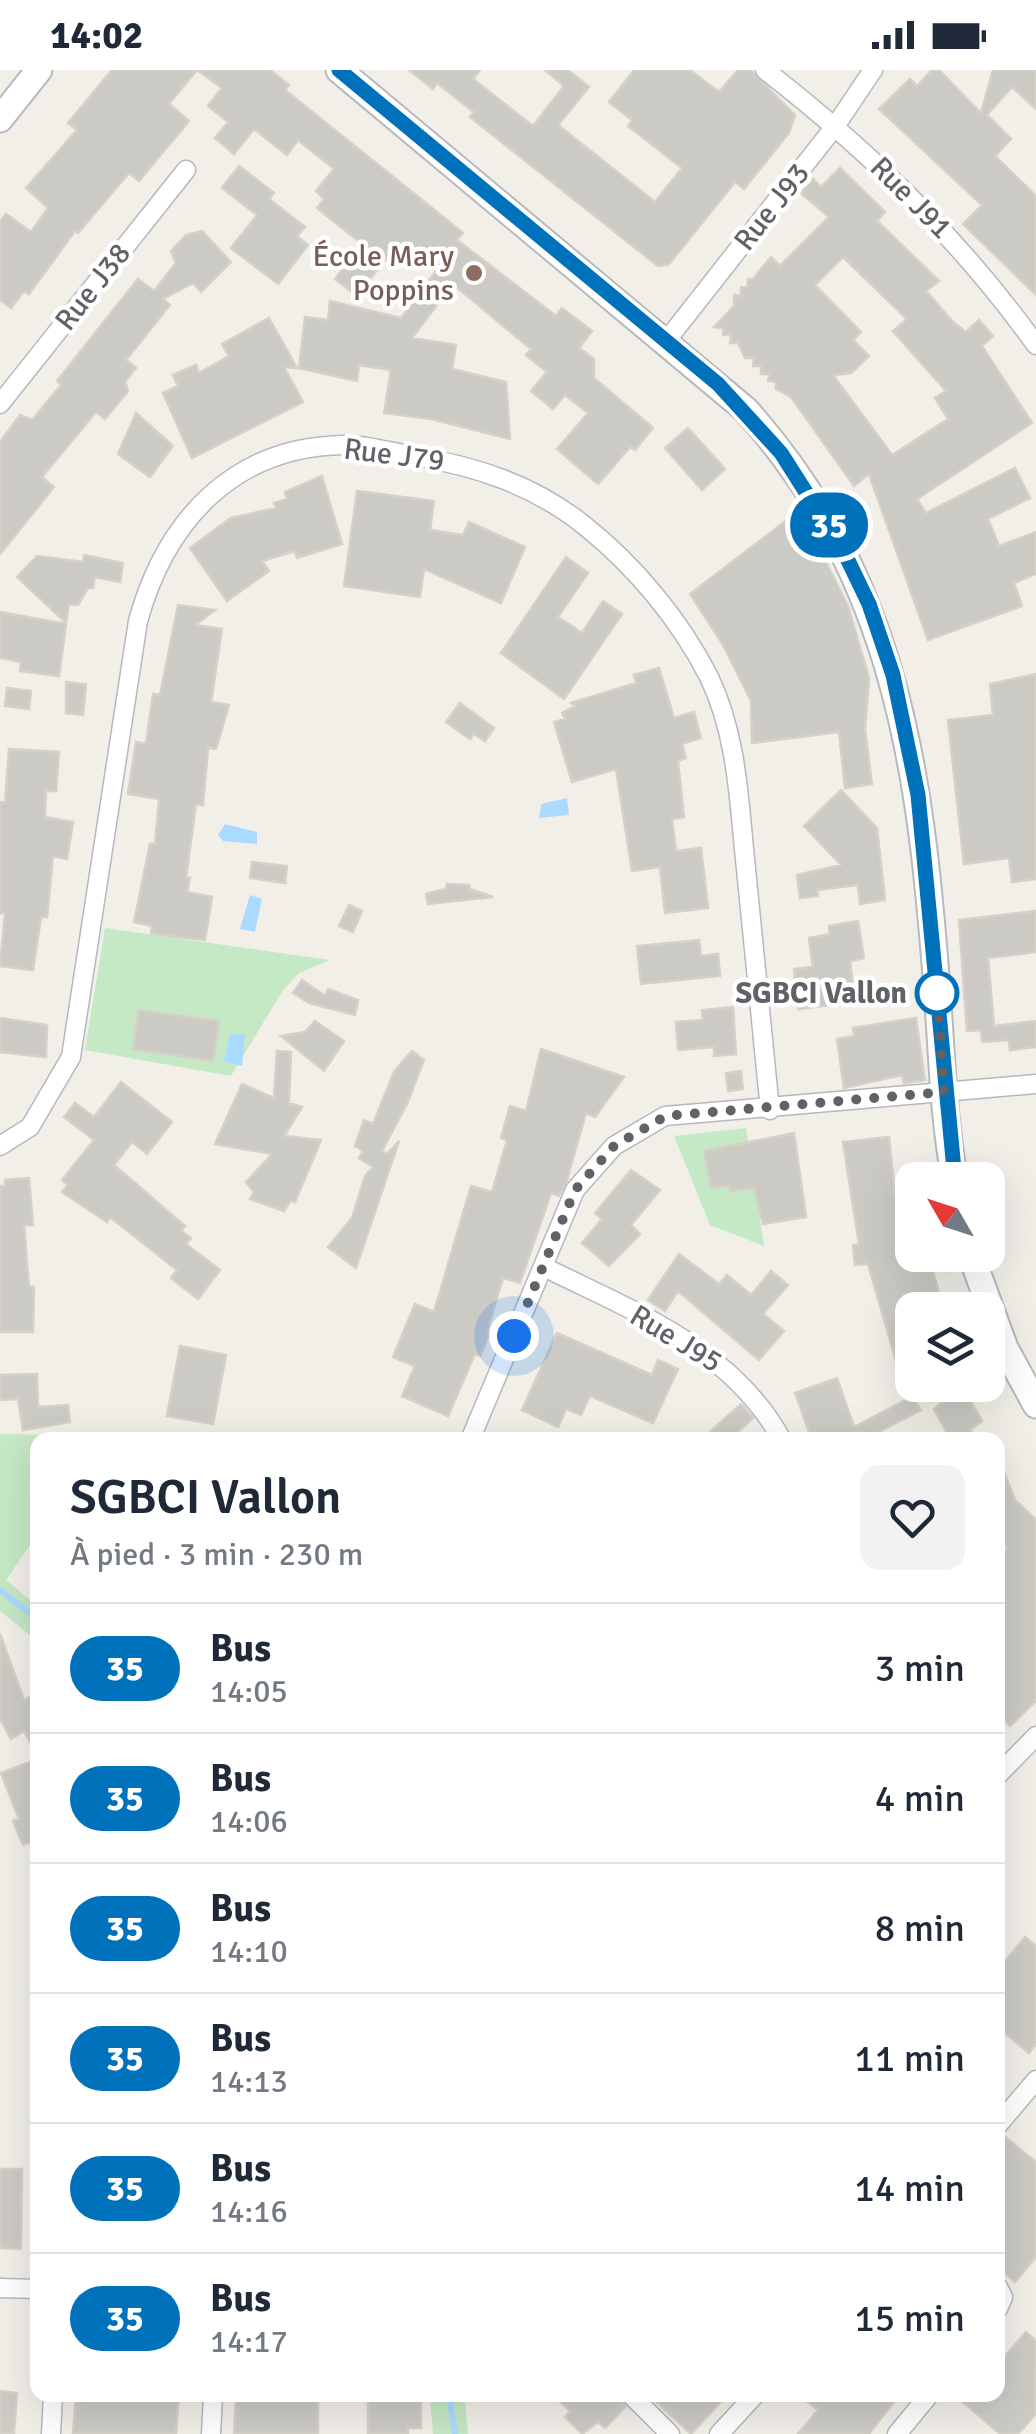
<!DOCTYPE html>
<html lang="fr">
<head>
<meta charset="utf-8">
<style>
  :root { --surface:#fff; --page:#f2f2f3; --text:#1f2937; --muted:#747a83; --line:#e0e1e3 }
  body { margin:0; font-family:Signika,sans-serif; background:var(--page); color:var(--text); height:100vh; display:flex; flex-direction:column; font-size:38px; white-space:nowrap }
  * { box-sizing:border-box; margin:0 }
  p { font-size:32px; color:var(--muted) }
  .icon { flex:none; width:55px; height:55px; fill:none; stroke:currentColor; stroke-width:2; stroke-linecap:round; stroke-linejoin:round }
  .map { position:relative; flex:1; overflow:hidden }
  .panel { position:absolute; left:30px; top:1362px; width:975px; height:970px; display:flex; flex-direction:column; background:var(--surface); border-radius:20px; box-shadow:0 10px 40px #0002 }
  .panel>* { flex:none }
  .badge { padding:0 20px; border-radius:32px; font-size:35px; line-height:65px }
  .needle { width:65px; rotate:309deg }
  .fabs { position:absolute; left:895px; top:1092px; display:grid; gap:20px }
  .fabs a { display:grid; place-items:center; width:110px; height:110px; border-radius:20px; background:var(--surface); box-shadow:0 10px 40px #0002; font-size:50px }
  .you { position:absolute; width:50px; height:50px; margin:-25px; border:8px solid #fff; border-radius:50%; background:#1a73e8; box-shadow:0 0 0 15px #1a73e833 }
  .map>.badge { position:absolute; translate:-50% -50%; box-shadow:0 0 0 5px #fff }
  .round { display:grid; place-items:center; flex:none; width:105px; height:105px; border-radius:20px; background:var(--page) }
  .overview { display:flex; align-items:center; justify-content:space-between; height:170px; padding:0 40px }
  h1 { font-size:48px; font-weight:600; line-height:75px }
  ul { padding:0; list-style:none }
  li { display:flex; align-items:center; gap:30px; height:130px; padding:0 40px; border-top:2px solid var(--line) }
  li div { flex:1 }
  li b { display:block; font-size:38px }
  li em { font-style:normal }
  li .badge { min-width:110px; font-weight:700; text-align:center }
  .status { display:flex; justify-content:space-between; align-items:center; height:70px; padding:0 50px; background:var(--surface); direction:ltr }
  .status svg { height:28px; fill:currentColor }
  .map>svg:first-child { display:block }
</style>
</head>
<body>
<div class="status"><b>14:02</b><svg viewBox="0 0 49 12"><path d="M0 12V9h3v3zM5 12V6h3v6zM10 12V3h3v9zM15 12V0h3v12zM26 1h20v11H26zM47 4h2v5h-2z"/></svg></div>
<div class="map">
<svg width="1036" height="2364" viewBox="0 0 1036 2364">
  <rect width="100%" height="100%" fill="#f1efe8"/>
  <!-- green -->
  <path fill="#c5e8c5" d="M105 858 330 890 299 903 283 920 231 1006 85 980Z
    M746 1058 764 1176 710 1155 674 1066Z
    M0 1364 56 1365V1370H38L37 1465 6 1510 37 1536V1571L0 1541Z
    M430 2325H464L468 2364H433Z"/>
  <!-- water -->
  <path fill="#aadaff" d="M567 728 569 745 539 748 541 734Z
    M225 754 257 762V774L223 771 218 765Z
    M250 825 262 829 255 862 240 859Z
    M230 964 245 965 242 996 224 991Z"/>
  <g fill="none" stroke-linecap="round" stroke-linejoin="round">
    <!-- stream -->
    <path stroke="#aadaff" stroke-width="6" d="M0 1520 38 1550
      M449 2325 455 2364"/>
  </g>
  <!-- building -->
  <path fill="#cccac5" stroke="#d6d1c6" stroke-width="2.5" fill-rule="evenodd" d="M112 0H270L289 15 285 20 463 163 457 170 556 246 562 238 592 261 579 278 594 289V308L653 358 635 380 630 377 598 414 557 379 588 343 565 325 553 339 531 321 547 302 526 285 531 279 453 214 412 268 456 275 452 299 506 312 510 369 431 349 384 343 391 300 359 295 357 311 299 298 305 247 328 250 330 231 401 248 439 197 411 175 401 187 393 180 357 226 335 209 362 174 317 138 324 129 316 121 334 99 298 70 287 85 254 59 234 84 215 68 228 52 208 36 222 18 197 0 169 34 189 51 139 111 129 103 78 163 75 161 29 224 24 221 11 238 0 230V151L6 144 31 162 48 138 26 118 77 60 68 53Z
    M409 0H480L473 9 533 56 564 16 545 0H568L589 17 558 55 655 132 682 98 628 56 632 50 609 32 634 0H690L719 22 738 0H750L795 45 789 63 744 119 735 112 669 194 658 196 470 47 474 42 437 13 433 19Z
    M932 0H939L981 43 993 0H1036V39L1012 17 987 45 1011 69 995 86 1036 126V225L963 154 982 135 879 39 910 9 917 16Z
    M239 96 274 123 269 129 305 157 297 166 308 175 278 214 231 178 257 145 222 118Z
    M840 98 885 142 877 151 939 211 926 221 953 252 966 262 979 250 993 266 982 276 1032 353 917 429 926 443 1015 398 1030 428 988 449 999 476 1036 462V504L1014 513 1022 536 928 570 869 404 854 416 791 327 776 319V312L768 311 769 304H761V296H753L754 288H745L738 273H730L731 265H723V258L714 257 734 236V225L741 226V217L747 218 748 209H753L771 187 780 196 829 147 801 123 813 109 821 117ZM843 187 907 249 893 261 946 321 935 328 948 349 892 385 833 305 851 303 869 286 853 270 861 262 815 215Z
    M202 161 231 192 201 222 193 213 163 229 170 235 126 290 136 298 125 312 128 321 105 349 96 342 42 407 54 417 0 484V372L20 345 32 350 61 315 57 311 138 209 154 221 176 193 171 181 186 165Z
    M269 248 297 298 284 297 303 332 192 388 163 323 178 316 173 305 196 295 199 303 229 286 222 274Z
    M136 343 173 376 150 407 118 384Z
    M688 358 725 399 702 420 665 378Z
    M322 406 342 474 297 488 295 481 262 491 269 501 227 531 190 478 231 448 276 438 274 433 287 429 285 422Z
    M357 421 434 431 430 460 463 465 469 452 525 477 501 533 424 499 420 527 344 516Z
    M800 440 848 536 869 608 865 659 872 714 845 718 839 662 752 673 751 631 722 573 690 524Z
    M84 485 123 493 120 512 95 507 93 518H88L78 535 69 534 66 553 17 507 37 486 83 492Z
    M566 487 588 503 558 547 582 563 603 531 622 544 564 629 501 583Z
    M178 535 215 540 195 555 222 559 211 632 229 635 216 679 208 678 203 735 196 734 186 808H190L187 822 212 827 205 870 151 864 152 856 134 852 150 774H155L159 729 128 724 136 672 146 674 153 624 160 625Z
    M0 542 66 554 59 606 20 601 21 592 0 588Z
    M659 598 674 648 694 642 701 668 682 674 686 688 678 691 684 747 672 749 676 781 701 778 708 838 665 843 660 797 632 801 616 699 572 712 554 652 565 649 562 643 575 636 571 633 636 613 634 605Z
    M1036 604V809L1012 812 1009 788 964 794 948 650 993 645 990 614Z
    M66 612 86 614 83 645 66 643Z
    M7 618 31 621 29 639 5 636Z
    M460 633 494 658 485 671 474 664 470 669 446 652Z
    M9 679 59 682 56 721H46L45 747 73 752 67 789 53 786 47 847H41L33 900 0 896 5 843H0V732L5 733Z
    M841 720 877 758 885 830 860 834 858 815 817 820 818 826 800 828 797 805 841 795 804 756Z
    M252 792 287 796 285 813 250 808Z
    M447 814 469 815 470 819 493 827 428 834 426 824 446 819Z
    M349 835 362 841 353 862 339 856Z
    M1036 841V882L988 888 994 956 1036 951V977L1010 980 1009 970 982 972 981 960 967 961 959 850Z
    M858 851 864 888 850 891 855 932 798 939 794 899 813 897 809 868 830 864 829 856Z
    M699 870 701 886 718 884 720 906 641 914 637 876Z
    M302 910 325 926 328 919 358 930 355 945 309 933 293 923Z
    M733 937 736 984 714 986V977L678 980 676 952 703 950 702 940Z
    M139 940 219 951 213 991 133 979Z
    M0 948 47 955 46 987 0 982Z
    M916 948 925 1010 904 1013 902 1005 844 1018 837 969 854 966 853 958Z
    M315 951 344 971 324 1001 281 966 305 962Z
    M541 979 624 1007 595 1047 586 1043 567 1110 559 1126 551 1123 520 1213 503 1208 487 1261 490 1262 480 1286 475 1284 448 1346 402 1326 415 1296 393 1287 415 1234 434 1242 471 1116 492 1122 507 1070 501 1068 510 1036 526 1041Z
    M277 981 291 982 289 1033 302 1037 284 1066 321 1070 295 1132 291 1130 284 1141 250 1129 254 1122 246 1112 272 1084 215 1074 242 1014 274 1028Z
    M412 981 424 990 407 1034 382 1081 387 1084 399 1071 356 1198 328 1177 352 1148 365 1106 373 1097 359 1088 363 1081 355 1076 364 1050 373 1054 394 1002Z
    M741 1001 743 1019 728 1021 726 1003Z
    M121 1012 172 1052 147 1084 132 1072 114 1095 185 1156 181 1161 191 1168 186 1174 220 1200 198 1229 171 1208 177 1200 110 1147 107 1152 62 1122 68 1115 62 1110 94 1070 64 1047 75 1033 94 1047Z
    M794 1063 806 1147 763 1154 754 1118 730 1121 729 1115 711 1118 704 1081Z
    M889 1067 895 1125 912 1123V1185H924L926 1200 932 1198 944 1240H912V1326L921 1340 873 1365 875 1370H812L795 1323 837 1308 854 1357 907 1329 868 1194 855 1195 853 1175 859 1174 843 1072Z
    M631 1100 660 1120 631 1155 640 1164 609 1196 582 1173 602 1149 595 1143Z
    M29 1108 33 1155H24L29 1217H34L33 1262H0V1116H5V1110Z
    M679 1184 719 1214 727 1205 751 1225 771 1201 788 1215 763 1244 784 1261 759 1290 678 1221 665 1241 648 1230Z
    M557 1263 652 1305 658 1290 678 1299 653 1353 590 1326 581 1345 566 1339 558 1357 522 1340Z
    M180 1276 226 1285 213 1354 167 1346Z
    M37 1304 38 1337 68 1335 70 1352 23 1360 18 1329 0 1330V1305Z
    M961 1315 982 1351 970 1360 978 1370H951L934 1339Z
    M741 1334 753 1348 729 1370H701Z
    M999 1389 1015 1430 1036 1450V1631L1010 1656 998 1643V1488L1007 1478 998 1469Z
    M0 1564 24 1630 38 1622V1686L24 1661 11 1669 0 1649Z
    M38 1689V1769L23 1775 13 1751 19 1749 1 1703Z
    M1025 1867 1036 1876V1974L1029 1983 998 1957V1900Z
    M1004 2066 1036 2092V2187L1015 2212 998 2198V2067Z
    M0 2099H22L21 2179 0 2178Z
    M1026 2262 1036 2271V2344L1018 2364H1000L955 2325H998V2294Z
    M0 2321 17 2323 14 2364H0Z
    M76 2325H179L176 2364H73Z
    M236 2325H318V2364H234Z
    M553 2325H619L625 2337 605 2358 598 2352 582 2364 565 2347 570 2341Z
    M649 2325H727L691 2364Z
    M799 2325H899L869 2364H798L818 2340Z
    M421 2328V2358H408V2364H368V2329Z"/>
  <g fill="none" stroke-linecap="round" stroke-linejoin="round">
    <!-- street casing -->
    <g stroke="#b5b8bc" stroke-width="21">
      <path id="street" d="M765 0C869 81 959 168 1036 275
        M667 270 836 55 873 0
        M0 334 186 100
        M0 1076 30 1057 71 987 138 551C166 450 234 376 345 375 367 375 391 382 413 386 476 396 534 415 585 456 635 496 680 550 709 607 738 667 739 734 746 799 754 879 762 960 770 1040
        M544 1197C634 1242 731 1277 782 1370
        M470 1370 575 1120 614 1076 665 1046 1036 1014
        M998 1705 1036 1666
        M998 2055 1036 2010
        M998 2217 1003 2227 998 2239
        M0 2218 38 2219
        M631 2325 670 2364
        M51 2364 53 2325
        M211 2364 213 2325
        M719 2364 755 2325
        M897 2364 929 2325"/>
    </g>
    <!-- secondary casing -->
    <g stroke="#b6babf" stroke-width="29">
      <path id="secondary" d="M339 0 746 340C897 509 921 704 937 920 942 984 943 1048 955 1110
        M0 49 39 0
        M971 1185 1005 1278 1036 1335"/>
    </g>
    <!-- street -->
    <use href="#street" stroke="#fff" stroke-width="18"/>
    <!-- secondary -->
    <use href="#secondary" stroke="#fff" stroke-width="25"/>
  </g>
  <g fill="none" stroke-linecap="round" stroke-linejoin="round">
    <!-- line casing -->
    <g stroke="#fff" stroke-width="22">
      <path id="line" d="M339 0 718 314 781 383 844 482 869 534 893 605 918 725 955 1110"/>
    </g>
    <!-- line -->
    <use href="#line" stroke="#0072bc" stroke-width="15"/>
    <!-- walk -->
    <path stroke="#5f6368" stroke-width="10" stroke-dasharray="0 18" d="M514 1266 575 1120 614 1076 666 1046 944 1022 937 919V923"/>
  </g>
  <!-- markers -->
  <circle fill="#8d6e63" stroke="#fff" stroke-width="4" cx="474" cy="203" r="10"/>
  <circle fill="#fff" stroke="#0072bc" stroke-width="5" cx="937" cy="923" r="20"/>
  <g text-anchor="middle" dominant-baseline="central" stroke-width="9" stroke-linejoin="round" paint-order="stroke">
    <!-- street labels -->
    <g font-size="30" fill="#5f6368" stroke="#fff">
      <text transform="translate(911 128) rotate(45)">Rue J91</text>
      <text transform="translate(772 137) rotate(-52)">Rue J93</text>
      <text transform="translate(93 217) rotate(-52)">Rue J38</text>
      <text transform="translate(394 385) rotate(7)">Rue J79</text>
      <text transform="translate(676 1269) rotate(31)">Rue J95</text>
    </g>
    <!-- education labels -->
    <g font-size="30" fill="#785e54" stroke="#fff" text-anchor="end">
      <text x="454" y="186">École Mary<tspan x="454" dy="34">Poppins</tspan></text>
    </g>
    <!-- stop labels -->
    <g font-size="30" font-weight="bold" fill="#5f6368" stroke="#fff" text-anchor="end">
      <text x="907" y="923">SGBCI Vallon</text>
    </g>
  </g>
</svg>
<div class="fabs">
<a><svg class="needle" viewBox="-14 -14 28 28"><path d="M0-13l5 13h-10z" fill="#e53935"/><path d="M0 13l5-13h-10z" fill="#747a83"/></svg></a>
<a><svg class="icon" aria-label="layers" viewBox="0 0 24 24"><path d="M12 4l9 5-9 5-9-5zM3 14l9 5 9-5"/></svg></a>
</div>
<div class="you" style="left:514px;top:1266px"></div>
<b class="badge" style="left:829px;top:455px;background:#0072bc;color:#fff">35</b>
<section class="panel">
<div class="overview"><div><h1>SGBCI Vallon</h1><p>À pied · 3 min · 230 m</p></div><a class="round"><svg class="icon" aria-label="heart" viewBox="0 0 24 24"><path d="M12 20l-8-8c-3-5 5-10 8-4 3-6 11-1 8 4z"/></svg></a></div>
<ul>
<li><span class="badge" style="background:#0072bc;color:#fff">35</span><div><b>Bus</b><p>14:05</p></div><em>3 min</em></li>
<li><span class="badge" style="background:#0072bc;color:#fff">35</span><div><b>Bus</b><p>14:06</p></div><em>4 min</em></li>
<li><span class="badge" style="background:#0072bc;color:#fff">35</span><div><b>Bus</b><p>14:10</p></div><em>8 min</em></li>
<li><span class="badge" style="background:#0072bc;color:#fff">35</span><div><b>Bus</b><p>14:13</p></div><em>11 min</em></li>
<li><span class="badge" style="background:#0072bc;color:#fff">35</span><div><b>Bus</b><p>14:16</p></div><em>14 min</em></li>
<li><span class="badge" style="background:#0072bc;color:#fff">35</span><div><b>Bus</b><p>14:17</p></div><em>15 min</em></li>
</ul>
</section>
</div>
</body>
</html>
